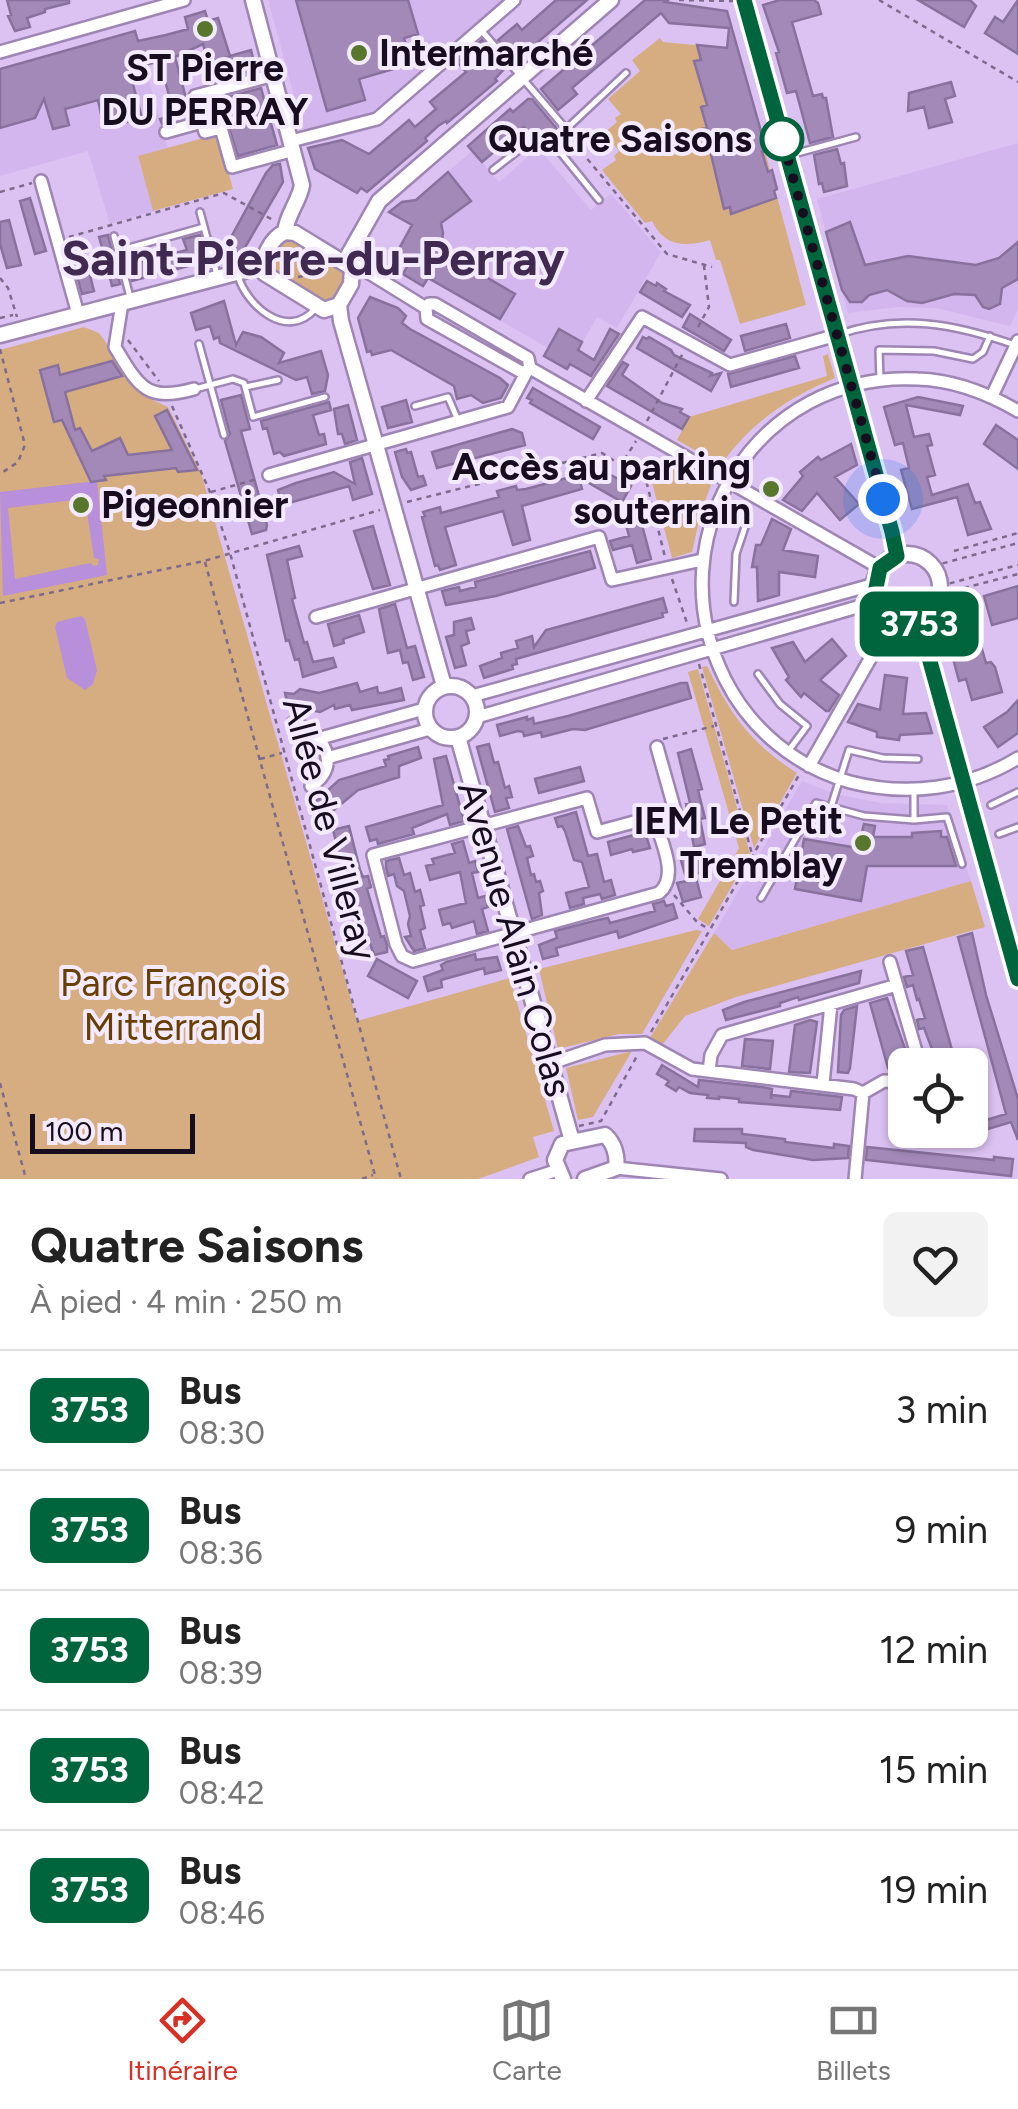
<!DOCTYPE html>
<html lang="fr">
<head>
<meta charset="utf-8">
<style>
  :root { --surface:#fff; --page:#f2f2f2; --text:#222; --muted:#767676; --line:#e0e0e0; --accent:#d93025 }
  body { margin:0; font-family:Figtree,sans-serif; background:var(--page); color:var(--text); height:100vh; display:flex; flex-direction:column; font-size:38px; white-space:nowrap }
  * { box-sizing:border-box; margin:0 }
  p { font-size:32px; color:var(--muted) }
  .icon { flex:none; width:55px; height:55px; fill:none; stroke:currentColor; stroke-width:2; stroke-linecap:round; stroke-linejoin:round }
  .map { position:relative; height:1179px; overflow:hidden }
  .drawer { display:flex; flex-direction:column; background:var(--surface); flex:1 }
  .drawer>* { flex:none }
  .badge { padding:0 20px; border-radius:15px; font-size:35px; line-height:65px }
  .controls { position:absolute; left:888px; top:1048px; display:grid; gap:20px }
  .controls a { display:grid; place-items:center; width:100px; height:100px; border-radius:15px; background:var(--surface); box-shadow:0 2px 8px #0004; font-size:50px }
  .scale { position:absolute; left:30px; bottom:25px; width:165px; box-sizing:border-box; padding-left:10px; border:5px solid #170d1f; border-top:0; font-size:28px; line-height:35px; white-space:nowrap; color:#170d1f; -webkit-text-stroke:8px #f4eafe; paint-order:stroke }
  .you { position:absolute; width:50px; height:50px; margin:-25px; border:8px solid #fff; border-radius:50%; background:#1a73e8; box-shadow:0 0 0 15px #1a73e833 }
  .map>.badge { position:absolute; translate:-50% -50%; box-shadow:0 0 0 5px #fff }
  .round { display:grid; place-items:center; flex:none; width:105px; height:105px; border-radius:15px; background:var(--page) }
  .overview { display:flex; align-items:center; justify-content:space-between; height:170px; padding:0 30px }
  h1 { font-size:48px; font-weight:700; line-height:75px }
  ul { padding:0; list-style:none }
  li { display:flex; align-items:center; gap:30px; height:120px; padding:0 30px; border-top:2px solid var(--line) }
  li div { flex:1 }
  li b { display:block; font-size:38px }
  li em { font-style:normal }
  li .badge { min-width:110px; font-weight:700; text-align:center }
  .menu { display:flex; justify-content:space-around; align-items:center; height:140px; border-top:2px solid var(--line); background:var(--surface); font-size:28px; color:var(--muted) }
  .menu a { display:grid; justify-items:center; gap:5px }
  .menu .active { color:var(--accent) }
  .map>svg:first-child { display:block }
</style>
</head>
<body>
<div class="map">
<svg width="1018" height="1179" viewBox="0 0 1018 1179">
  <rect width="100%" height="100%" fill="#dcc1f3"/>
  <!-- built -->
  <path fill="#d4b6ee" d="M268 0H510L377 113 304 132Z
    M135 31 168 148 138 157 153 211 110 224 88 151 0 176V69Z
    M1018 143V310L1010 326 937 308 898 307 848 313 817 199Z
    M538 148 591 210 611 194 661 252 617 328 597 317 567 369 544 356 548 348 428 279 423 286 402 274 406 267 392 258 410 224 389 212 395 206 416 200 472 151 499 182Z
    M802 781 835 794 882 803 947 805 971 881 732 950 714 933Z"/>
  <!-- green -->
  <path fill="#d5ad80" d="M660 38 663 42 726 48 736 43 806 305 740 324 720 260H716L710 240C685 247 665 247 652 221L645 223 602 170 616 160 614 156 619 151 604 133 617 122 615 118 621 114 608 99 640 71 632 60Z
    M218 134 233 189 153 211 138 156Z
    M282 240 292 241 347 274V281L338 299 326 304 269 270V257Z
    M84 327 99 333 146 397 168 407 201 473 357 1021 510 978 554 1131 533 1137 539 1157 478 1179H0V350Z
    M828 354 835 378C789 397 750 423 721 465L677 440 689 417 827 376 823 356Z
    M661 457 711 485 701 512 692 552 672 558 650 475Z
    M707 666C731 715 750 743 797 773L754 848 702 667Z
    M698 669 750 854 709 926 698 919 739 848 688 672Z
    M971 881 985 927 736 997 685 1016 662 1045 650 1038 714 933 732 950Z
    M696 930 702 931 642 1034H619L558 1049 539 969Z
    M632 1051 593 1117 578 1120 566 1068Z"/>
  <!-- water -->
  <path fill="#b88fdb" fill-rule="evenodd" d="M97 481 107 575 3 596 0 492ZM81 496 90 502 87 512 94 558 99 559 98 565 94 566 90 563 15 579 8 508 74 500Z
    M81 616 85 619 97 670 93 684 85 690 67 678 55 627 57 622Z"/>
  <!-- building -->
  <path fill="#a289b8" stroke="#89719e" stroke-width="2.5" d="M7 0H69V3L45 9V12L27 18 30 27 15 31 8 16 11 15Z
    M296 0H408L418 34 404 38 411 64 359 79 365 100 327 111Z
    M556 0H587L517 60 498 40 517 24 522 30Z
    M645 0H668L665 2 727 11 764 142 766 151 762 152 768 172 772 170 777 189 774 191 776 198 731 214 730 207 724 209 710 150 707 151 702 129 707 128 701 107 707 105 694 61 701 60 697 45 727 48 729 28 669 23 661 13 572 88 577 94 558 110 541 89Z
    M780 0H814L818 3 821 14 792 22 813 96 822 94 823 98H826L833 137 810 143 796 91 787 93 776 53 779 52 763 5Z
    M918 0H970L976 6 964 27Z
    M1018 0V54L985 33 995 17 1003 22Z
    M205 11 208 21 218 18 230 56 251 50 256 70 233 76 228 57 208 63 203 44 175 57 190 113 162 124 160 119 174 115 160 61 145 65 142 54 126 58 142 118 104 128 98 100 65 109 69 125 53 129 44 99 35 118 0 128V69L135 31 138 41 166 35 188 29 185 17Z
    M482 40 505 68 495 79 497 81 447 123 446 121 438 126 425 138 427 141 367 192 361 188 357 193 315 169 308 148 342 140 369 154 409 120 415 127 436 109 430 102 466 72 457 62Z
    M951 82 955 96 945 99 952 122 929 128 924 107 908 111 909 93Z
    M261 88 277 145 238 156 224 113 210 116 207 103Z
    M528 99H532L557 129 543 142 536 141 524 127 482 162 468 146 510 109 513 112Z
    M837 149 841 164 844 163 847 186 824 192 822 183 819 184 814 155Z
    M280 164 283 182 243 251 230 255V239L266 173 273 165Z
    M448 172 471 201 441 223 443 233 441 251 466 266 472 256 480 260 474 270 515 294 500 319 428 278 423 286 416 282 403 274 407 267 394 258 412 225 389 212 402 202 416 200Z
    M30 198 46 251 35 254 20 201Z
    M9 220 21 265 7 268 0 244V222Z
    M850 222 865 265 908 256 976 265 999 258 1018 242V279L1002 288 1000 304 989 309 983 307 975 295 954 294 922 303 907 301 887 290 869 295 862 302H850L842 290 826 232Z
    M108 235 120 284 112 286 106 262 89 266 87 258 104 254 99 237Z
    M200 235 207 261 132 281 128 265 187 250 183 239Z
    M82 244 94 291 82 294 69 247Z
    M647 281 656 286 657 283 666 289 664 291 690 305 682 317 640 292Z
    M370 297 398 308 406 316 402 323 410 329 500 378 508 385 501 398 483 403 471 395 457 399 454 386 391 350 372 355 371 351 367 352 358 318Z
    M224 301 236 345 243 332 261 337 284 353 279 363 321 351 328 375 325 391 312 394 307 377 296 380 220 343 219 337 214 339 210 326 196 330 191 313Z
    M690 314 731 340 724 351 683 327Z
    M786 324 790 338 745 351 741 336Z
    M559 329 582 342 578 350 594 360 610 329 619 334 591 376 570 364 567 369 544 356Z
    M643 337 647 339 649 337 671 350 674 355 712 373 710 376 721 373 711 391 637 348Z
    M795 356 799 368 731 387 728 374Z
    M112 361 122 376 65 392 75 430 80 428 92 451 120 438 128 455 172 450 155 416 167 410 197 470 178 472 176 468 104 476 106 480 91 482 62 420 54 422 40 370 58 365 60 375Z
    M623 362 628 365 622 375 662 403 682 409 680 412 689 417 682 429 607 386Z
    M533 388 600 427 593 439 530 403 532 400 527 398Z
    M241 395 250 429 241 431 267 525 266 530 252 534 225 441 230 434 221 400Z
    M918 397 963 406 960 415 906 405 914 437 929 434 932 445 927 446 935 475 927 477 932 495 968 484 975 503 980 502 991 529 968 535 957 497 912 509 901 470 909 468 903 443 895 445 884 407Z
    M406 400 412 422 388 428 382 407Z
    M329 402 331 410 313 415 319 435 324 434 326 444 284 456 280 452 274 454 267 428 263 429 261 421Z
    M348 405 357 440 345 444 342 434H338L334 409Z
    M996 425 1018 440V469L984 444Z
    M512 429 522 433 525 445 437 468 432 452Z
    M851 444 857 465 835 477 859 504 840 520 817 493 802 511 783 500 803 476 800 472 818 457 821 460Z
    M406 449 407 453 411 452 418 477 423 476 426 485 411 490 402 477 395 452Z
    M362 458 372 494 353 500 349 486 282 505 278 490 296 483 334 472 355 484 350 462Z
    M598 468 631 486 622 502 589 483Z
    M578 475 582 489 522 506 530 540 513 545 503 511 445 527 456 565 440 570 438 565 435 566 422 517 425 516 423 512 440 507 441 513 499 497 497 491 516 486 517 490 526 489Z
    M638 510 651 559 637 563 632 545 613 550 610 541 629 536 623 514Z
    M772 519 791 529 783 550 818 556 815 577 779 572V595L758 601 757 567H752L756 545H761Z
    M373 526 390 585 373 589 354 531Z
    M299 546 302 556 287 560 295 598 292 599 304 643 307 642 313 662 333 658 336 667 303 677 299 659 295 660 289 640 286 641 267 555Z
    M590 551 595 568 496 596 446 605 442 591 459 587 460 591 476 587 475 582Z
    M1018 586V618L992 625 984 596Z
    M663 598 667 612 662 613 663 617 516 659 517 664 512 665 513 669 484 678 480 666 502 658 501 653 518 648 516 641 532 636 534 647 546 630Z
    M395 604 407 648 415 646 424 677 413 680 408 662 403 663 400 650 388 653 379 609Z
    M359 615 364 632 343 639 344 643 334 646 328 624Z
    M471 618 474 629 466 631 469 643 461 646 466 665 455 668 446 637 454 635V622Z
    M832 639 846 656 820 680 839 695 829 711H826L804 693 801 697 786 680 789 677 772 648 793 642 805 662Z
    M979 639 986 663 991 662 995 667 1002 692 972 700 966 679 959 681 950 647Z
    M885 675 907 678 903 714 926 713 932 733 900 735 899 740 877 737V732L848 722 858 704 880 710Z
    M357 683 360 692 377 687 378 693H383L401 688 404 700 352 710 350 705 335 709 334 705 320 712 288 706 285 693 294 694 300 689 319 693Z
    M681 683H687L691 698 585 730 573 729 542 737 541 732 524 736 523 732 518 731 500 736 497 725 527 717V720L533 718 534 724 568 716Z
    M1018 700V733L998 747 984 727 1007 712Z
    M489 744 494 763 498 762 505 788 509 786 512 797 506 798 509 808 495 812 477 747Z
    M418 747 421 758 399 766V777L358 790 334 810 326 809 319 815 315 802 339 780 386 766 384 760 389 759 388 756Z
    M691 749 702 789 698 790 705 818 700 819 705 844 694 847 686 804 690 803 678 753Z
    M446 756 464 821 450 825 447 814 412 828 414 834 378 844 377 839 370 841 366 827 443 805 434 759Z
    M580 767 584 781 539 793 535 779Z
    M576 812 588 856 597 854 604 882 611 880 615 895 602 899 600 894 583 898 584 904 570 908 566 893 589 887 582 862 574 860 565 831 562 826 558 827 555 818Z
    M864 824 875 826 873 837H912V833L941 831V837H947L956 866H867L861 901 795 889 804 839 858 848Z
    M349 826 360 870 363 877 368 876 371 887 367 889 381 937 384 936 387 945V952L374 955 363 923 356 925 352 910 359 909 343 869 333 830Z
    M518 826 526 847 530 846 533 856 527 858 531 875 534 874 536 882 540 881 543 891 539 893 542 915 532 919 507 829Z
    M645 832 650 848 633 852 632 849 611 855 608 842Z
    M463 841 469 863 475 861 478 872 472 873 478 898 485 896 488 907 482 909 488 931 477 934 474 921 452 928 450 923 443 925 439 910 466 903 460 872 430 880 426 866 434 864 432 859 455 853 452 844Z
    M700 852 706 871 695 874 701 897 683 902 677 883 687 881 680 857Z
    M399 858 404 875 410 873 415 892 420 890 424 905 420 906 425 928 420 930 425 948 414 951 405 937 411 936 408 924 410 916 404 891 397 886 394 874 388 876 386 867V861Z
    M664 901 666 906 673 904 677 918 619 938 617 931 556 948 558 955 543 959 539 945 557 938 555 931 602 919 608 918 610 923 655 911 653 904Z
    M972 933 986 995 1018 1099V1140L1011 1122 988 1129 970 1125 1006 1114 958 937Z
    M923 947 954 1057 937 1062 924 1028 919 1029 917 1020 925 1018 919 999 917 1000 913 985 907 987 904 977 913 975 906 951Z
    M475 954 476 960 497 957 501 970 485 974 484 968 441 980 442 987 428 991 424 977 443 970 441 965 446 962Z
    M377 959 417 981 408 998 368 976Z
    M861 971 859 983 799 1000 798 997 780 1003V1006L726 1020 723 1010 744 1002Z
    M887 998 908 1057 902 1058 903 1064 888 1068 870 1003Z
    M857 1006 850 1068 848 1073 838 1072 841 1015 844 1010Z
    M810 1020 817 1022 810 1073 789 1072 795 1025Z
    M745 1039 773 1041 770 1069 742 1066Z
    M662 1065 698 1087 699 1080 762 1087 772 1089 771 1099V1095L790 1097 791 1091 842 1097 840 1110 739 1102V1099L719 1097V1099L707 1098 708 1095 690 1093 679 1087 676 1091 666 1085 669 1081 657 1074Z
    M695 1129H742V1134L785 1139V1142L834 1148V1144L849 1146 848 1158 813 1160 753 1150 746 1147V1143L694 1141Z
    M867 1147 994 1160V1157L1013 1159 1011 1176 866 1160Z"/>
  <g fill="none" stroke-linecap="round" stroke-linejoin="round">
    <!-- service casing -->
    <g stroke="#9e85b4" stroke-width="10">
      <path id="service" d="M481 30 566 129
        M552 142 599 200
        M790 155 856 137
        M493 170 525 145 545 149 626 73
        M200 212 217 275
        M114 236 130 297
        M118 251 204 227
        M238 276C247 306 287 341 315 309
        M837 335C899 313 955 324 1015 345
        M199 344 224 435
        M880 380 879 350 934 351 973 359 983 352 990 336
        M246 387 278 380
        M195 389 233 379 244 383 253 417 325 397
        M415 406 448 397 457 418
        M720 504 748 518 736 554 734 602
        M758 674 780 704 807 726 789 750
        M914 792V820L864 816 831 807 849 750 883 758 918 759
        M991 805 1018 792
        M914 820 947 817 962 864
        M999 834 1018 827
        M761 898 816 803 831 807"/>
    </g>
    <!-- minor casing -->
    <g stroke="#9e85b4" stroke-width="16">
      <path id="minor" d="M0 52 184 0
        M274 75 195 96 205 132 221 128 232 167 294 150
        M166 132 202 122
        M291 141 377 119 514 0
        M41 181 78 314
        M349 264 358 266 426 308
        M122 303 115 347C139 387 146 402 194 389
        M530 368 528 358 435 304H429L426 308 427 319 523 373 530 368 880 568
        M992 396 1018 341
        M586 401 642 317 730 365 837 335
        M1018 411C987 393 954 380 918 379 757 370 654 538 725 679 750 729 796 767 850 782 908 797 967 789 1018 758
        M269 475 508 407 527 371
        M316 617 599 537 612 580 702 560
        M472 696 875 584
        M477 717 878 601
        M293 723C323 731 343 766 311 786
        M321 738 424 709
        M327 758 430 729
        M809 766 894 617
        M654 817C660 839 680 876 659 893L413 961 402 956 396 944 373 855 587 798 597 832 675 811 657 747
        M890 962 920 1065
        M549 1064 605 1045 645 1043 692 1069 854 1089 863 1093
        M709 1071 711 1055 722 1035 897 985
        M823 1084 831 1004
        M616 1168 721 1179
        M530 1179 558 1170
        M855 1179 863 1093 884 1081 905 1082"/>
    </g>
    <!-- tertiary casing -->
    <g stroke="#9e85b4" stroke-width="19">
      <path id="tertiary" d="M253 0 302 185C299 202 287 214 285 232
        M744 0 897 556
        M285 232 295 233 352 268 351 284 339 305 324 310 264 273C261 258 271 238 285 232Z
        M345 261 379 201 611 0
        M339 305 341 321 444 686
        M0 335 263 266
        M874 587a33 33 0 1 1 66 0a33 33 0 1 1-66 0Z
        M917 618 1018 978
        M425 712a26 26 0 1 1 52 0a26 26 0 1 1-52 0Z
        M458 737 572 1141
        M563 1179 555 1160 562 1144 605 1135C614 1143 618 1156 616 1168L585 1179"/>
    </g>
    <!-- path -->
    <path stroke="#7d6a8c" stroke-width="2.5" stroke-dasharray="5 5" stroke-linecap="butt" d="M679 0 733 1
      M879 0 1018 82
      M568 136 667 254 712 267
      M0 192 32 183
      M69 237 224 193 273 220
      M298 277 318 273 324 264
      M0 278 8 288 17 317
      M0 318 13 315
      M698 327 709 307 704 266
      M128 340 159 381
      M0 349 25 445 18 462 0 474
      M172 406 210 492 230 553 401 1179
      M647 421 683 353
      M622 466 646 480 665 557
      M211 492 257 479
      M407 502 602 453 621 465 636 441
      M954 551 1018 533
      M205 562 376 1179
      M933 566 1018 543
      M672 579 687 623
      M940 586 1018 565
      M964 588 1018 574
      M0 603 204 561 380 510
      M699 664 752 854
      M663 739 714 726
      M260 759 282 753
      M674 895 697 922 707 928
      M651 1032 799 775
      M0 1083 26 1179
      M579 1126 601 1121 637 1056
      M362 1179 373 1175"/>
    <!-- service -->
    <use href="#service" stroke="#fff" stroke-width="5"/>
    <!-- minor -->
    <use href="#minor" stroke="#fff" stroke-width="11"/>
    <!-- tertiary -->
    <use href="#tertiary" stroke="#fff" stroke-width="14"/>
  </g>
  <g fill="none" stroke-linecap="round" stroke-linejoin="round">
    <!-- line casing -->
    <g stroke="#fff" stroke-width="22">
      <path id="line" d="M744 0 892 532 897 556 880 568 875 593C882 613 896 622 918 618L1018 979"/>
    </g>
    <!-- line -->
    <use href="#line" stroke="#00643c" stroke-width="15"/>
    <!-- walk -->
    <path stroke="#170d1f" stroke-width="10" stroke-dasharray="0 18" d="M782 139 778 124 883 499"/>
  </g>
  <!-- markers -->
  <g fill="#58772d" stroke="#f4eafe" stroke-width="4">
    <circle cx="205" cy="29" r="10"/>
    <circle cx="359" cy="53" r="10"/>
    <circle cx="771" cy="489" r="10"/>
    <circle cx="81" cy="505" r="10"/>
    <circle cx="863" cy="843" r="10"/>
  </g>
  <circle fill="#fff" stroke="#00643c" stroke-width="5" cx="782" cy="139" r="20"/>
  <g text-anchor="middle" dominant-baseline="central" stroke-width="8" stroke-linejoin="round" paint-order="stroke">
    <!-- poi labels -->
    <g font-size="38" font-weight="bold" fill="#170d1f" stroke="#f4eafe" text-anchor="start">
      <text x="379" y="53">Intermarché</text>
      <text x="205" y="68" text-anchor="middle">ST Pierre<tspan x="205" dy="44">DU PERRAY</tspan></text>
      <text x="751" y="467" text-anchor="end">Accès au parking<tspan x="751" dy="44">souterrain</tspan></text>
      <text x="101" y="505">Pigeonnier</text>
      <text x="843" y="821" text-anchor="end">IEM Le Petit<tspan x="843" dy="44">Tremblay</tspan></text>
    </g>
    <!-- stop labels -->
    <g font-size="38" font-weight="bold" fill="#170d1f" stroke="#f4eafe" text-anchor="end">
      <text x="752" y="139">Quatre Saisons</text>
    </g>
    <!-- street labels -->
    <g font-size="38" fill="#170d1f" stroke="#f4eafe">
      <text transform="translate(330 829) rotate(75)">Allée de Villeray</text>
      <text transform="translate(515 939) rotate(74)">Avenue Alain Colas</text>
    </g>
    <!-- park labels -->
    <g font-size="38" fill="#683f01" stroke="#f4eafe">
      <text x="173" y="983">Parc François<tspan x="173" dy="44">Mitterrand</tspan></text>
    </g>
    <!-- district labels -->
    <g font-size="48" font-weight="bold" fill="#402a52" stroke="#f4eafe">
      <text x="313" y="258">Saint-Pierre-du-Perray</text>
    </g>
  </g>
</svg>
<div class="controls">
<a><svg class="icon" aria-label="locate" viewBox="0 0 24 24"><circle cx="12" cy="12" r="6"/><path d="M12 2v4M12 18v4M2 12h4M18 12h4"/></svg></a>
</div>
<div class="scale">100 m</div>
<div class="you" style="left:883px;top:499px"></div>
<b class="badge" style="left:919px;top:624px;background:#00643c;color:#fff">3753</b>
</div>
<section class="drawer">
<div class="overview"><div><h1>Quatre Saisons</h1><p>À pied · 4 min · 250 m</p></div><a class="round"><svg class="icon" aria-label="heart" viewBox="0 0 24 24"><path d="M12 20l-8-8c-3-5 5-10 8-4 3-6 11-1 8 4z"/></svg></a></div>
<ul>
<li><span class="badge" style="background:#00643c;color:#fff">3753</span><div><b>Bus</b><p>08:30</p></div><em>3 min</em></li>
<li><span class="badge" style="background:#00643c;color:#fff">3753</span><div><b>Bus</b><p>08:36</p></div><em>9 min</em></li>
<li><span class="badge" style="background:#00643c;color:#fff">3753</span><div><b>Bus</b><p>08:39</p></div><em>12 min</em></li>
<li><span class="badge" style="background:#00643c;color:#fff">3753</span><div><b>Bus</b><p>08:42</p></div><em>15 min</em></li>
<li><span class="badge" style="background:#00643c;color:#fff">3753</span><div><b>Bus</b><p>08:46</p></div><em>19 min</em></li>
</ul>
</section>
<nav class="menu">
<a class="active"><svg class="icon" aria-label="directions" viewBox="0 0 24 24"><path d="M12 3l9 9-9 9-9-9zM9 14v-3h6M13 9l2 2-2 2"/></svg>Itinéraire</a>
<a><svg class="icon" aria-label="map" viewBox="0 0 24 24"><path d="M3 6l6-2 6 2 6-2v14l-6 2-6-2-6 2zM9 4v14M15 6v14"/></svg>Carte</a>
<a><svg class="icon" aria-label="tickets" viewBox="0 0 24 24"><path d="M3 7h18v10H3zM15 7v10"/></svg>Billets</a>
</nav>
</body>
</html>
